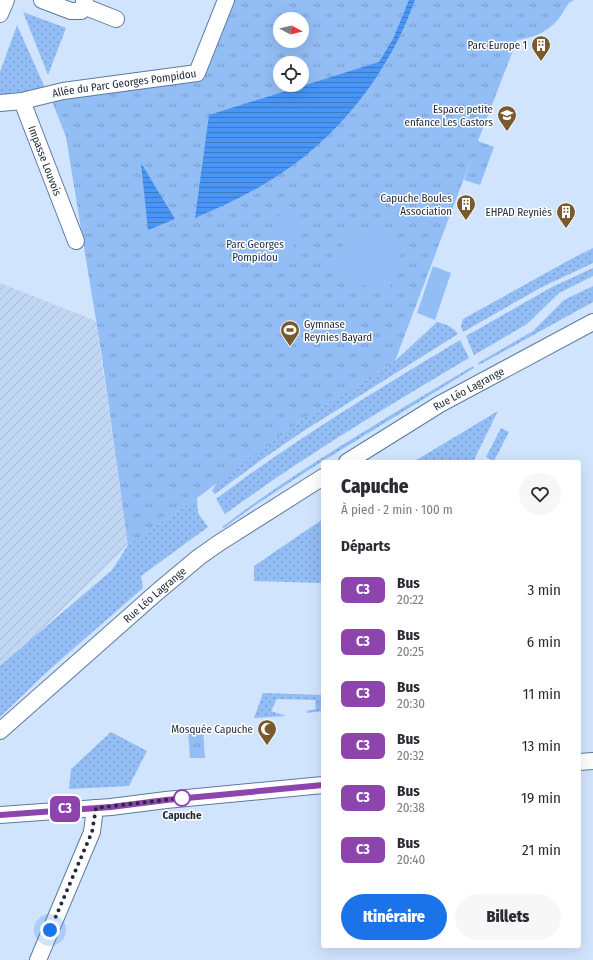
<!DOCTYPE html>
<html lang="fr">
<head>
<meta charset="utf-8">
<style>
  :root { --surface:#fff; --page:#f7f7f7; --text:#2b2b33; --muted:#7c7c81; --accent:#1a73e8 }
  body { margin:0; font-family:"Fira Sans Condensed",sans-serif; background:var(--page); color:var(--text); height:100vh; display:flex; flex-direction:column; font-size:15px; white-space:nowrap }
  * { box-sizing:border-box; margin:0 }
  p { font-size:13px; color:var(--muted) }
  .icon { flex:none; width:22px; height:22px; fill:none; stroke:currentColor; stroke-width:2; stroke-linecap:round; stroke-linejoin:round }
  .map { position:relative; flex:1; overflow:hidden }
  .panel { position:absolute; left:321px; top:460px; width:260px; height:488px; display:flex; flex-direction:column; background:var(--surface); border-radius:4px; box-shadow:0 4px 16px #0002 }
  .panel>* { flex:none }
  .badge { padding:0 8px; border-radius:6px; font-size:14px; line-height:26px }
  .needle { width:26px; rotate:97deg }
  .buttons { position:absolute; left:273px; top:12px; display:grid; gap:8px }
  .buttons a { display:grid; place-items:center; width:36px; height:36px; border-radius:50%; background:var(--surface); box-shadow:0 4px 16px #0002; font-size:20px }
  .you { position:absolute; width:20px; height:20px; margin:-10px; border:3px solid #fff; border-radius:50%; background:#1a73e8; box-shadow:0 0 0 6px #1a73e833 }
  .map>.badge { position:absolute; translate:-50% -50%; box-shadow:0 0 0 2px #fff }
  h2 { padding:0 20px; font-size:15px; line-height:36px }
  .round { display:grid; place-items:center; flex:none; width:42px; height:42px; border-radius:21px; background:var(--page) }
  .headline { display:flex; align-items:center; justify-content:space-between; height:68px; padding:0 20px }
  h1 { font-size:19px; font-weight:800; line-height:30px }
  .primary-button { display:flex; gap:8px; margin-top:auto; padding:8px 20px }
  .primary-button a { flex:1; height:46px; border-radius:24px; background:var(--accent); color:#fff; font-size:16px; font-weight:800; line-height:46px; text-align:center }
  .primary-button a+a { background:var(--page); color:var(--text) }
  ul { padding:0; list-style:none }
  li { display:flex; align-items:center; gap:12px; height:52px; padding:0 20px }
  li div { flex:1 }
  li b { display:block; font-size:15px }
  li em { font-style:normal }
  li .badge { min-width:44px; font-weight:700; text-align:center }
  .map>svg:first-child { display:block }
</style>
</head>
<body>
<div class="map">
<svg width="593" height="960" viewBox="0 0 593 960">
  <defs>
    <pattern id="industrial-furrows" width="10" height="10" patternUnits="userSpaceOnUse"><rect width="10" height="10" fill="#c1d6f2"/><path d="M-1 1l2-2M0 10L10 0M9 11l2-2" fill="none" stroke="#a6b8d0"/></pattern>
    <pattern id="grass-dots" width="8" height="8" patternUnits="userSpaceOnUse"><rect width="8" height="8" fill="#93bdf5"/><path d="M2 2h.1M6 6h.1" fill="none" stroke="#789ac8" stroke-width="1.8" stroke-linecap="round"/></pattern>
    <pattern id="park-tufts" width="24" height="20" patternUnits="userSpaceOnUse"><rect width="24" height="20" fill="#93bdf5"/><path d="M3 7l-1-3M5 7V3M7 7l1-3M15 17l-1-3M17 17v-4M19 17l1-3" fill="none" stroke="#789ac8"/></pattern>
    <pattern id="water-rules" width="6" height="5" patternUnits="userSpaceOnUse"><rect width="6" height="5" fill="#4995f5"/><path d="M0 2.5h6" fill="none" stroke="#3c7ac8"/></pattern>
  </defs>
  <rect width="100%" height="100%" fill="#d1e4fe"/>
  <!-- industrial -->
  <path fill="url(#industrial-furrows)" d="M0 283 96 321 128 545 0 670Z"/>
  <!-- grass -->
  <path fill="url(#grass-dots)" d="M23 12 66 28 48 75Z
    M17 25 46 90 0 97V72Z
    M593 248V263L542 287 463 332 461 326 463 319 573 258Z
    M593 268V276L559 293 527 324 474 355 466 336 552 287Z
    M593 286V302L479 365 478 363 533 331 564 300Z
    M437 322C446 324 453 327 458 334L302 432 264 458 215 494 212 491 216 484 227 474 303 419 395 361Z
    M460 340 469 358C386 407 303 457 225 514L216 499C294 440 377 390 460 340Z
    M473 366 474 368 310 469 251 508 224 528 222 527C301 467 388 417 473 366Z
    M498 411 473 462H413Z
    M501 428 509 432 494 461 486 457Z
    M197 498 198 513 208 527 141 576 143 588 49 670 0 717V666L112 570 128 545Z
    M323 519V583L254 581V566Z
    M263 693 323 695V711L307 713V711L316 709 315 700 277 699 271 711 286 716 254 718Z
    M111 732 147 751 129 786 69 789 71 769Z"/>
  <!-- park -->
  <path fill="url(#park-tufts)" fill-rule="evenodd" d="M222 0H574C567 3 566 8 562 14 552 30 535 38 517 40L478 141 494 147 480 185 464 180 472 157 395 361 303 419 197 498 128 545 102 357 66 137 48 91 193 70ZM280 19H302V41H280ZM280 63H302V85H280Z
    M188 730H203L205 758H190Z"/>
  <!-- pitch -->
  <path fill="#93bdf5" d="M281 212 303 220 286 267 264 259Z
    M350 224 405 242 388 293 333 276Z
    M433 266 451 273 435 320 417 313Z"/>
  <!-- water -->
  <path fill="url(#water-rules)" d="M409 0H415C389 73 338 139 271 180 247 195 221 207 195 218L209 115 379 62 393 39Z
    M141 163 175 219 148 230Z"/>
  <g fill="none" stroke-linecap="round" stroke-linejoin="round">
    <!-- minor casing -->
    <g stroke="#5e7aa0" stroke-width="18">
      <g id="minor">
        <path d="M42 0 71 11H81L85 2 84 0"/>
        <path d="M83 6 116 19"/>
        <path d="M0 14 6 0"/>
        <path id="s1" d="M22 101 76 241"/>
        <path id="s2" d="M0 103 22 101 63 91 197 73 226 0"/>
        <path id="s3" d="M347 462 440 404 593 322"/>
        <path id="s4" d="M0 731 156 593 199 557 219 543 323 477"/>
        <path d="M579 762 593 761"/>
        <path d="M0 815 111 807 166 800 323 785"/>
        <path d="M38 960 92 832 95 808"/>
      </g>
    </g>
    <!-- minor -->
    <use href="#minor" stroke="#fff" stroke-width="16"/>
  </g>
  <g fill="none" stroke-linecap="round" stroke-linejoin="round">
    <!-- line casing -->
    <g stroke="#fff" stroke-width="9">
      <path id="line" d="M0 815 111 807 166 800 323 785"/>
    </g>
    <!-- line -->
    <use href="#line" stroke="#8e44ad" stroke-width="6"/>
    <!-- walk -->
    <path stroke="#212d3d" stroke-width="4" stroke-dasharray="0 7.2" d="M50 930 92 832 96 808 182 798"/>
  </g>
  <!-- icons -->
  <defs>
    <g id="building-pin" transform="scale(1)"><path d="M0 17L-7.5 6A9.5 9.5 0 1 1 7.5 6Z" fill="#785a2e" stroke="#fff"/><path d="M-4-6H4V6H1V3H-1V6H-4ZM-2.5-4.3h1.7v1.8h-1.7ZM.8-4.3h1.7v1.8H.8ZM-2.5-1h1.7V.8h-1.7ZM.8-1h1.7V.8H.8Z" fill="#fff"/></g>
    <g id="school-pin" transform="scale(1)"><path d="M0 17L-7.5 6A9.5 9.5 0 1 1 7.5 6Z" fill="#785a2e" stroke="#fff"/><path d="M0-5L7-2L0 1L-7-2ZM-4 1L0 2.5L4 1V4Q0 6-4 4Z" fill="#fff"/></g>
    <g id="stadium-pin" transform="scale(1)"><path d="M0 17L-7.5 6A9.5 9.5 0 1 1 7.5 6Z" fill="#785a2e" stroke="#fff"/><path d="M0-5a6.5 5 0 1 0 0 10a6.5 5 0 1 0 0-10ZM-3.5-1.8h7v3.6h-7Z" fill="#fff"/></g>
    <g id="mosque-pin" transform="scale(1)"><path d="M0 17L-7.5 6A9.5 9.5 0 1 1 7.5 6Z" fill="#785a2e" stroke="#fff"/><path d="M3.5-4.9A6 6 0 1 0 3.5 4.9A5 5 0 1 1 3.5-4.9Z" fill="#fff"/></g>
  </defs>
  <g fill-rule="evenodd">
    <use href="#building-pin" x="541" y="45"/>
    <use href="#school-pin" x="507" y="115"/>
    <use href="#building-pin" x="466" y="204"/>
    <use href="#building-pin" x="566" y="212"/>
    <use href="#stadium-pin" x="290" y="330"/>
    <use href="#mosque-pin" x="267" y="729"/>
  </g>
  <!-- markers -->
  <circle fill="#fff" stroke="#8e44ad" stroke-width="2" cx="182" cy="798" r="8"/>
  <g text-anchor="middle" dominant-baseline="central" stroke-width="3" stroke-linejoin="round" paint-order="stroke">
    <!-- poi labels -->
    <g font-size="11" fill="#212d3d" stroke="#fff" text-anchor="end">
      <text x="527" y="45">Parc Europe 1</text>
      <text x="493" y="109">Espace petite<tspan x="493" dy="13">enfance Les Castors</tspan></text>
      <text x="452" y="198">Capuche Boules<tspan x="452" dy="13">Association</tspan></text>
      <text x="552" y="212">EHPAD Reyniès</text>
      <text x="304" y="324" text-anchor="start">Gymnase<tspan x="304" dy="13">Reynies Bayard</tspan></text>
      <text x="253" y="729">Mosquée Capuche</text>
    </g>
    <!-- street labels -->
    <g font-size="11" fill="#212d3d" stroke="#fff">
      <text stroke="none"><textPath href="#s2" startOffset="126">Allée du Parc Georges Pompidou</textPath></text>
      <text stroke="none"><textPath href="#s1" startOffset="64">Impasse Louvois</textPath></text>
      <text stroke="none"><textPath href="#s3" startOffset="142">Rue Léo Lagrange</textPath></text>
      <text stroke="none"><textPath href="#s4" startOffset="206">Rue Léo Lagrange</textPath></text>
    </g>
    <!-- park labels -->
    <g font-size="11" fill="#102d53" stroke="#fff">
      <text x="255" y="244">Parc Georges<tspan x="255" dy="13">Pompidou</tspan></text>
    </g>
    <!-- stop labels -->
    <g font-size="11" font-weight="bold" fill="#212d3d" stroke="#fff">
      <text x="182" y="815">Capuche</text>
    </g>
  </g>
</svg>
<div class="buttons">
<a><svg class="needle" viewBox="-14 -14 28 28"><path d="M0-13l5 13h-10z" fill="#e53935"/><path d="M0 13l5-13h-10z" fill="#7c7c81"/></svg></a>
<a><svg class="icon" aria-label="locate" viewBox="0 0 24 24"><circle cx="12" cy="12" r="6"/><path d="M12 2v4M12 18v4M2 12h4M18 12h4"/></svg></a>
</div>
<div class="you" style="left:50px;top:930px"></div>
<b class="badge" style="left:65px;top:809px;background:#8e44ad;color:#fff">C3</b>
<section class="panel">
<div class="headline"><div><h1>Capuche</h1><p>À pied · 2 min · 100 m</p></div><a class="round"><svg class="icon" aria-label="heart" viewBox="0 0 24 24"><path d="M12 20l-8-8c-3-5 5-10 8-4 3-6 11-1 8 4z"/></svg></a></div>
<h2>Départs</h2>
<ul>
<li><span class="badge" style="background:#8e44ad;color:#fff">C3</span><div><b>Bus</b><p>20:22</p></div><em>3 min</em></li>
<li><span class="badge" style="background:#8e44ad;color:#fff">C3</span><div><b>Bus</b><p>20:25</p></div><em>6 min</em></li>
<li><span class="badge" style="background:#8e44ad;color:#fff">C3</span><div><b>Bus</b><p>20:30</p></div><em>11 min</em></li>
<li><span class="badge" style="background:#8e44ad;color:#fff">C3</span><div><b>Bus</b><p>20:32</p></div><em>13 min</em></li>
<li><span class="badge" style="background:#8e44ad;color:#fff">C3</span><div><b>Bus</b><p>20:38</p></div><em>19 min</em></li>
<li><span class="badge" style="background:#8e44ad;color:#fff">C3</span><div><b>Bus</b><p>20:40</p></div><em>21 min</em></li>
</ul>
<div class="primary-button"><a>Itinéraire</a><a>Billets</a></div>
</section>
</div>
</body>
</html>
